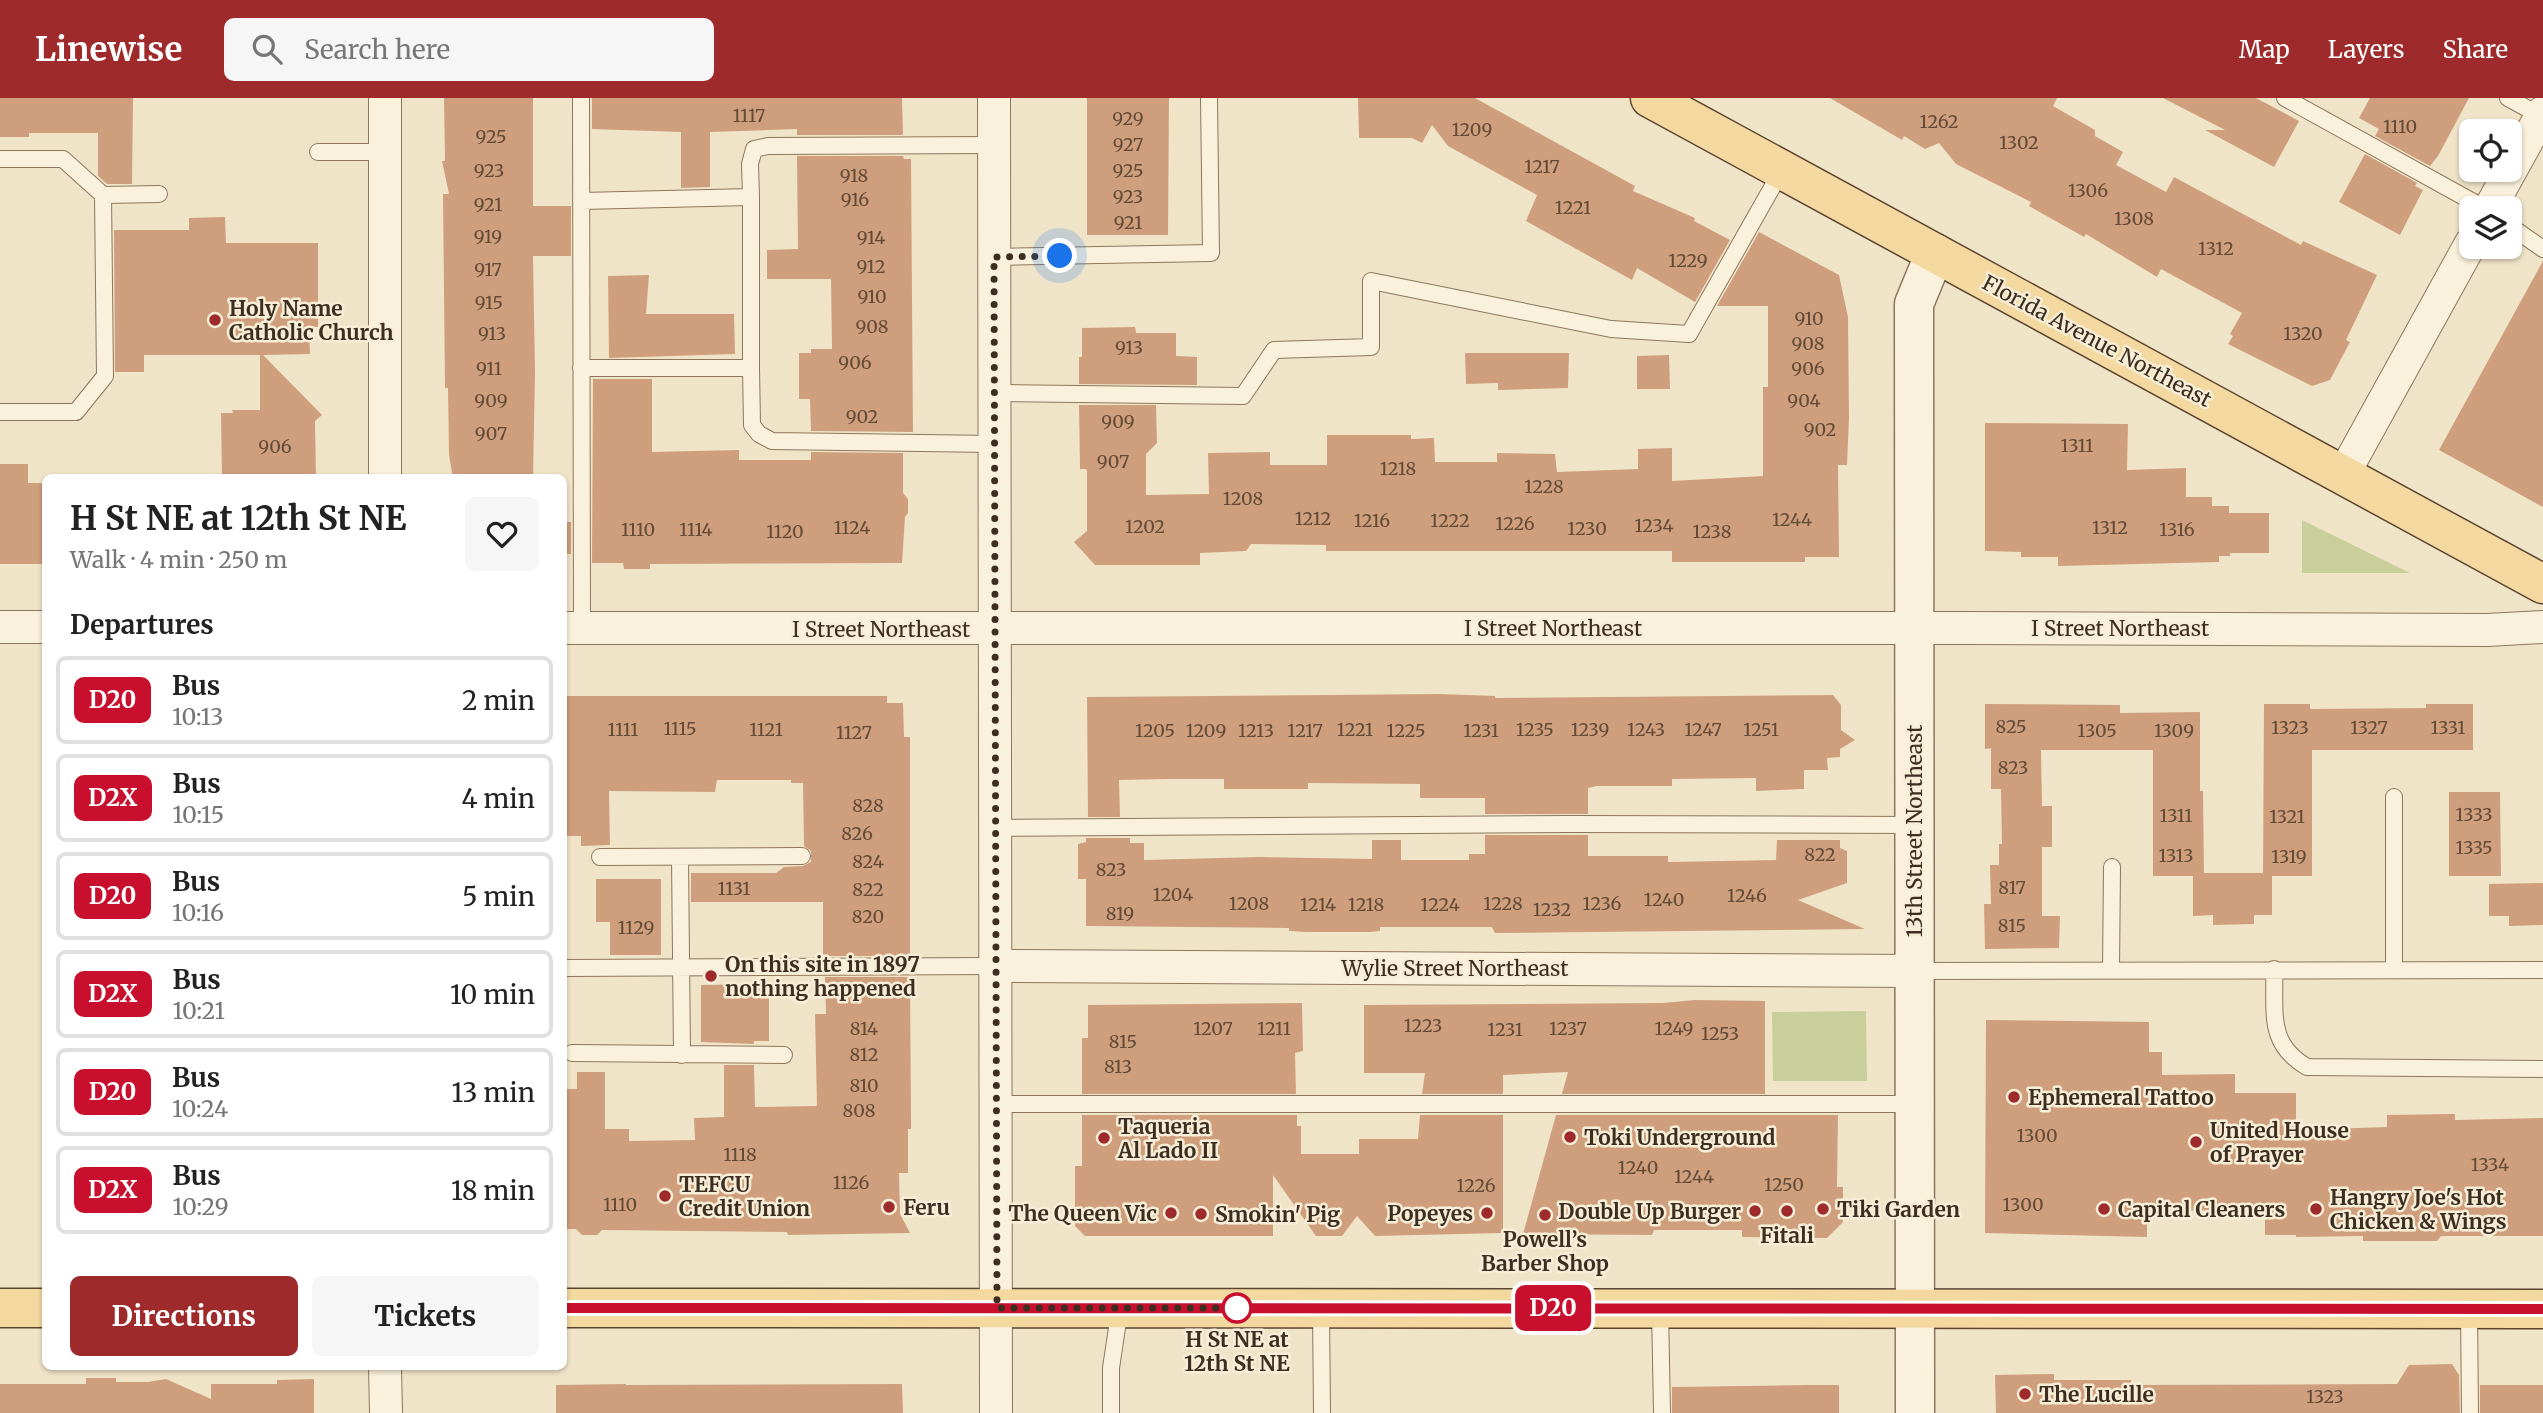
<!DOCTYPE html>
<html lang="en">
<head>
<meta charset="utf-8">
<style>
  :root { --surface:#fff; --page:#f6f6f6; --text:#222; --muted:#767676; --line:#e0e0e0; --accent:#9e2a2b }
  body { margin:0; font-family:Merriweather,serif; background:var(--page); color:var(--text); height:100vh; display:flex; flex-direction:column; font-size:26px; white-space:nowrap }
  * { box-sizing:border-box; margin:0 }
  p { font-size:23px; color:var(--muted) }
  .icon { flex:none; width:38px; height:38px; fill:none; stroke:currentColor; stroke-width:2; stroke-linecap:round; stroke-linejoin:round }
  .map { position:relative; flex:1; overflow:hidden }
  .drawer { position:absolute; left:42px; top:376px; width:525px; height:896px; display:flex; flex-direction:column; background:var(--surface); border-radius:10px; box-shadow:0 2px 5px #0004 }
  .drawer>* { flex:none }
  .badge { padding:0 14px; border-radius:10px; font-size:24px; line-height:46px }
  .tools { position:absolute; left:2459px; top:21px; display:grid; gap:14px }
  .tools a { display:grid; place-items:center; width:63px; height:63px; border-radius:10px; background:var(--surface); box-shadow:0 2px 5px #0004; font-size:35px }
  .you { position:absolute; width:35px; height:35px; margin:-18px; border:5px solid #fff; border-radius:50%; background:#1a73e8; box-shadow:0 0 0 10px #1a73e833 }
  .map>.badge { position:absolute; translate:-50% -50%; box-shadow:0 0 0 4px #fff }
  h2 { padding:0 28px; font-size:26px; line-height:63px }
  .round { display:grid; place-items:center; flex:none; width:74px; height:74px; border-radius:10px; background:var(--page) }
  .head { display:flex; align-items:center; justify-content:space-between; height:119px; padding:0 28px }
  h1 { font-size:33px; font-weight:700; line-height:52px }
  .button { display:flex; gap:14px; margin-top:auto; padding:14px 28px }
  .button a { flex:1; height:80px; border-radius:10px; background:var(--accent); color:#fff; font-size:28px; font-weight:700; line-height:80px; text-align:center }
  .button a+a { background:var(--page); color:var(--text) }
  ul { padding:0; list-style:none }
  li { display:flex; align-items:center; gap:21px; height:88px; margin:0 14px 10px; padding:0 14px; border:4px solid var(--line); border-radius:10px }
  li div { flex:1 }
  li b { display:block; font-size:26px }
  li em { font-style:normal }
  li .badge { min-width:77px; font-weight:700; text-align:center }
  header { display:flex; align-items:center; gap:42px; box-sizing:border-box; height:98px; padding:0 35px; background:var(--accent); color:#fff }
  header strong { font-size:33px }
  nav { display:flex; gap:38px; margin-inline-start:auto; font-size:24px }
  .search { width:490px; height:63px; background:var(--page); display:flex; align-items:center; gap:18px; box-sizing:border-box; padding:0 24px; border-radius:10px; color:var(--muted); font-size:26px }
  .map>svg:first-child { display:block }
</style>
</head>
<body>
<header>
<strong>Linewise</strong>
<div class="search"><svg class="icon" aria-label="search" viewBox="0 0 24 24"><circle cx="10" cy="10" r="6"/><path d="M15 15l6 6"/></svg>Search here</div>
<nav><a>Map</a><a>Layers</a><a>Share</a></nav>
</header>
<div class="map">
<svg width="2543" height="1315" viewBox="0 0 2543 1315">
  <rect width="100%" height="100%" fill="#f0e4c8"/>
  <!-- green -->
  <path fill="#c9cf9b" d="M2302 422 2410 475H2302Z
    M1866 913 1867 983H1773L1772 914Z"/>
  <!-- building -->
  <path fill="#cf9f7d" d="M0 0H133L132 86H107L98 78V35H29V39H0Z
    M444 0H533V108H571V158H533L535 274 533 380H453L449 357 448 290H445L443 96H449L442 63H445Z
    M592 0H902L903 37H797V31L710 34V89L681 90V34L592 31Z
    M1087 0H1169L1168 137H1087Z
    M1358 0H1475L1635 88 1633 93 1695 120 1694 123 1730 142 1695 204 1637 170 1632 182 1526 123 1537 97 1448 48 1432 27 1422 45 1412 40H1359Z
    M1830 0H2057L2053 8 2095 32V38L2123 54 2116 67 2166 94 2174 79 2301 147 2303 143 2377 177 2346 242 2350 244 2330 282 2312 288 2228 246 2233 238 2230 236 2242 215 2161 171 2157 179 2086 136 2084 139 2052 121 2029 108 2031 104 1956 66 1939 45 1925 51 1904 38 1902 42Z
    M2163 0H2256L2299 23 2274 69 2205 32H2225Z
    M2370 0H2469L2438 58 2430 68 2375 38 2379 31 2359 20Z
    M2365 56 2417 85 2415 88 2423 92 2400 137 2339 104Z
    M797 58H903L904 61H911L913 334 811 333 810 301H799V255H811V251H832L831 181H767V152L798 151Z
    M225 119 226 145H318V229H309L310 256 263 257 322 317 315 323 316 380H222L221 315H233L232 312H260V257H144V274H115L114 132H189V120Z
    M1759 134 1839 177 1848 219 1849 320 1847 367H1838L1839 459H1805V464H1672V453H1326V447L1251 446 1246 453 1200 455V467H1095L1074 444 1087 433V373L1086 371H1080L1079 307H1156L1157 345 1146 356V397L1209 396 1208 355 1270 354V367H1327V337H1411V341L1434 340 1435 364H1497V355L1555 356 1557 374 1638 371V351L1672 350V383L1763 378V289H1768V208H1717Z
    M2543 163V409L2439 352Z
    M649 177 646 216H734L735 256 609 260 608 178Z
    M1135 229 1136 235H1176V258L1197 259V287L1079 286V259H1082V230Z
    M1465 255H1569L1568 290 1498 292V285L1466 286Z
    M1669 257 1670 291H1637V258Z
    M593 281H652V354L739 352V362H811V354L903 355V395L908 401V415L905 419 902 465 650 466V471H624L623 465H592Z
    M1985 325 2128 326 2127 372 2186 370V399H2212V408H2229V415H2269V455H2230V458H2219V464L2058 468V459H2021V454L1985 453Z
    M0 366H28V385H46V466H0Z
    M564 424H571V456H564Z
    M1440 596 1495 598V600L1833 597 1841 607V632L1855 642 1840 651V659L1827 660 1828 672H1804V691L1756 693V680L1672 681V688H1597L1588 690V716H1485V700H1420V686L1308 685V691H1224V681H1168L1119 682 1120 719H1088L1087 599Z
    M564 598H887V605H903L904 639H910V858H825L823 856V804H691V775H776L784 769 803 768 811 764V753L804 748 803 685H791V682H717L715 694 609 693 610 747 581 748V738H564Z
    M1985 606 2120 607V615L2200 614V693H2203L2204 775H2263L2264 606H2310V611L2426 610V606H2473V652H2312V778H2272V817H2254V826L2213 827V817L2193 818V778H2153V652H2041L2042 708H2052V749H2042V818H2060L2059 850 1985 851 1984 806H1991L1990 767H1999V746H2002L2001 691H1991V650L1985 651Z
    M2449 694H2500L2501 778H2449Z
    M1485 737H1588V758H1668V764L1776 762 1777 742H1840V750L1847 753V785L1798 802 1865 831 1495 835 1492 829H1380V833L1370 834H1306L1289 833V830L1086 828V781H1078V746L1086 744V740H1130V745H1144V762L1260 759 1372 761V742H1401V762H1469V756H1485Z
    M596 781H661V857H610V824H596Z
    M2543 785V827L2509 828V818H2489V786Z
    M825 879H910L911 1020V1031H908V1075H899L900 1116 910 1135 788 1137 787 1134 602 1132 597 1137H582L576 1131H564V991H577V974H605V1031H629V1043L695 1042 694 1020 724 1019V967H754L755 1009 817 1008 815 916H826Z
    M769 886V943H754V946L701 944V887Z
    M1695 902 1765 903V996H1562L1568 974 1503 977V996H1422L1425 975H1364V907L1663 905Z
    M1302 905 1303 953 1295 955 1296 996H1082V940H1088V907Z
    M1986 922 2149 924V954H2162V977L2235 976V995H2296V1032L2387 1029V1017L2455 1016V1022L2543 1020V1138H2441L2437 1143H2363V1138L2296 1139V1137H2265V1112L2147 1113V1139L1985 1135Z
    M1082 1017H1297V1028H1301V1056H1359V1041H1418L1420 1017H1503V1135L1375 1138 1357 1118 1342 1138H1316L1273 1077V1138H1085L1075 1128V1068H1082Z
    M1556 1017H1838L1837 1089H1843V1124L1827 1140 1742 1139V1132H1654L1652 1137 1523 1136Z
    M2452 1266 2459 1277 2460 1315H1996L1995 1277 2054 1276V1282H2131V1287L2397 1286 2409 1267Z
    M86 1280H116V1284H148L166 1281 211 1301V1286H277V1282L314 1281V1315H0V1286H86Z
    M626 1286V1287L902 1286 903 1315H556V1287Z
    M1808 1287H1839V1315H1672V1289Z
    M2480 1287H2543V1315H2480Z"/>
  <g fill="none" stroke-linecap="round" stroke-linejoin="round">
    <!-- service casing -->
    <g stroke="#8d765c" stroke-width="18">
      <path id="service" d="M581 0 582 530
        M2285 0 2484 110
        M2508 0 2541 18
        M318 54H385
        M0 61H63L103 97
        M751 99 750 66 754 51 768 48 994 47
        M581 103 751 99V270H581
        M2510 128 2543 151
        M994 159 1211 155 1209 0
        M751 270 752 327 759 336 772 343 995 346
        M994 295 1243 298 1274 252 1371 249V183L1611 231 1689 236 1782 72
        M0 314H76L105 278 103 97 159 96
        M2394 699V871
        M995 730 1569 726 1915 727
        M600 759 802 758
        M680 759 682 957
        M564 870 996 868
        M2274 871C2276 913 2266 945 2307 969L2543 971
        M2111 872 2112 769
        M1915 873 2543 872
        M572 955 784 957
        M996 1006H1914
        M1321 1210 1322 1315
        M1660 1210 1662 1315
        M2469 1211 2470 1315
        M1111 1315V1270L1120 1210"/>
    </g>
    <!-- minor casing -->
    <g stroke="#8d765c" stroke-width="34">
      <path id="minor" d="M385 0V380
        M994 0 996 1315
        M2490 110 2543 14
        M2343 377 2471 145
        M0 529H46
        M564 530H1963L2487 532 2543 529
        M996 868 1915 873
        M385 1269 386 1315"/>
    </g>
    <!-- tertiary casing -->
    <g stroke="#8d765c" stroke-width="41">
      <path id="tertiary" d="M1915 1315 1914 206 1935 155"/>
    </g>
    <!-- primary casing -->
    <g stroke="#5b4430" stroke-width="41">
      <path id="primary" d="M1650 0 2543 486
        M0 1210H46
        M564 1210 2543 1211"/>
    </g>
    <!-- service -->
    <use href="#service" stroke="#faf1dc" stroke-width="16"/>
    <!-- minor -->
    <use href="#minor" stroke="#faf1dc" stroke-width="32"/>
    <!-- tertiary -->
    <use href="#tertiary" stroke="#faf1dc" stroke-width="38"/>
    <!-- primary -->
    <use href="#primary" stroke="#f3d9a0" stroke-width="38"/>
  </g>
  <g fill="none" stroke-linecap="round" stroke-linejoin="round">
    <!-- line casing -->
    <g stroke="#fff" stroke-width="16">
      <path id="line" d="M564 1210 2543 1211"/>
    </g>
    <!-- line -->
    <use href="#line" stroke="#c8102e" stroke-width="10"/>
    <!-- walk -->
    <path stroke="#3d2e20" stroke-width="7" stroke-dasharray="0 12.6" d="M1060 158 994 159 997 1210H1246H1237"/>
  </g>
  <!-- markers -->
  <g fill="#9e2a2b" stroke="#f7eed8" stroke-width="2.5">
    <circle cx="215" cy="222" r="7"/>
    <circle cx="711" cy="878" r="7"/>
    <circle cx="2014" cy="999" r="7"/>
    <circle cx="1570" cy="1039" r="7"/>
    <circle cx="1104" cy="1040" r="7"/>
    <circle cx="2196" cy="1044" r="7"/>
    <circle cx="665" cy="1098" r="7"/>
    <circle cx="889" cy="1109" r="7"/>
    <circle cx="1823" cy="1111" r="7"/>
    <circle cx="2104" cy="1111" r="7"/>
    <circle cx="2316" cy="1111" r="7"/>
    <circle cx="1755" cy="1113" r="7"/>
    <circle cx="1787" cy="1113" r="7"/>
    <circle cx="1171" cy="1115" r="7"/>
    <circle cx="1487" cy="1115" r="7"/>
    <circle cx="1201" cy="1116" r="7"/>
    <circle cx="1545" cy="1117" r="7"/>
    <circle cx="2025" cy="1296" r="7"/>
  </g>
  <circle fill="#fff" stroke="#c8102e" stroke-width="3.5" cx="1237" cy="1210" r="14"/>
  <g text-anchor="middle" dominant-baseline="central" stroke-width="5" stroke-linejoin="round" paint-order="stroke">
    <!-- number labels -->
    <g font-size="18" fill="#624a37">
      <text x="749" y="17">1117</text>
      <text x="1128" y="20">929</text>
      <text x="1939" y="23">1262</text>
      <text x="2400" y="28">1110</text>
      <text x="1472" y="31">1209</text>
      <text x="491" y="38">925</text>
      <text x="2019" y="44">1302</text>
      <text x="1128" y="46">927</text>
      <text x="1542" y="68">1217</text>
      <text x="489" y="72">923</text>
      <text x="1128" y="72">925</text>
      <text x="854" y="77">918</text>
      <text x="2088" y="92">1306</text>
      <text x="1128" y="98">923</text>
      <text x="855" y="101">916</text>
      <text x="488" y="106">921</text>
      <text x="1573" y="109">1221</text>
      <text x="2134" y="120">1308</text>
      <text x="1128" y="124">921</text>
      <text x="488" y="138">919</text>
      <text x="871" y="139">914</text>
      <text x="2216" y="150">1312</text>
      <text x="1688" y="162">1229</text>
      <text x="871" y="168">912</text>
      <text x="488" y="171">917</text>
      <text x="872" y="198">910</text>
      <text x="489" y="204">915</text>
      <text x="1809" y="220">910</text>
      <text x="872" y="228">908</text>
      <text x="492" y="235">913</text>
      <text x="2303" y="235">1320</text>
      <text x="1808" y="245">908</text>
      <text x="1129" y="249">913</text>
      <text x="855" y="264">906</text>
      <text x="489" y="270">911</text>
      <text x="1808" y="270">906</text>
      <text x="491" y="302">909</text>
      <text x="1804" y="302">904</text>
      <text x="862" y="318">902</text>
      <text x="1118" y="323">909</text>
      <text x="1820" y="331">902</text>
      <text x="491" y="335">907</text>
      <text x="2077" y="347">1311</text>
      <text x="275" y="348">906</text>
      <text x="1113" y="363">907</text>
      <text x="1398" y="370">1218</text>
      <text x="1544" y="388">1228</text>
      <text x="1243" y="400">1208</text>
      <text x="1313" y="420">1212</text>
      <text x="1792" y="421">1244</text>
      <text x="1372" y="422">1216</text>
      <text x="1450" y="422">1222</text>
      <text x="1515" y="425">1226</text>
      <text x="1654" y="427">1234</text>
      <text x="1145" y="428">1202</text>
      <text x="852" y="429">1124</text>
      <text x="2110" y="429">1312</text>
      <text x="1587" y="430">1230</text>
      <text x="638" y="431">1110</text>
      <text x="696" y="431">1114</text>
      <text x="2177" y="431">1316</text>
      <text x="785" y="433">1120</text>
      <text x="1712" y="433">1238</text>
      <text x="2011" y="628">825</text>
      <text x="2290" y="629">1323</text>
      <text x="2369" y="629">1327</text>
      <text x="2448" y="629">1331</text>
      <text x="680" y="630">1115</text>
      <text x="623" y="631">1111</text>
      <text x="766" y="631">1121</text>
      <text x="1355" y="631">1221</text>
      <text x="1535" y="631">1235</text>
      <text x="1590" y="631">1239</text>
      <text x="1646" y="631">1243</text>
      <text x="1703" y="631">1247</text>
      <text x="1761" y="631">1251</text>
      <text x="1155" y="632">1205</text>
      <text x="1206" y="632">1209</text>
      <text x="1256" y="632">1213</text>
      <text x="1305" y="632">1217</text>
      <text x="1406" y="632">1225</text>
      <text x="1481" y="632">1231</text>
      <text x="2097" y="632">1305</text>
      <text x="2174" y="632">1309</text>
      <text x="854" y="634">1127</text>
      <text x="2013" y="669">823</text>
      <text x="868" y="707">828</text>
      <text x="2474" y="716">1333</text>
      <text x="2176" y="717">1311</text>
      <text x="2287" y="718">1321</text>
      <text x="857" y="735">826</text>
      <text x="2474" y="749">1335</text>
      <text x="1820" y="756">822</text>
      <text x="2176" y="757">1313</text>
      <text x="2289" y="758">1319</text>
      <text x="868" y="763">824</text>
      <text x="1111" y="771">823</text>
      <text x="2012" y="789">817</text>
      <text x="734" y="790">1131</text>
      <text x="868" y="791">822</text>
      <text x="1173" y="796">1204</text>
      <text x="1747" y="797">1246</text>
      <text x="1664" y="801">1240</text>
      <text x="1249" y="805">1208</text>
      <text x="1503" y="805">1228</text>
      <text x="1602" y="805">1236</text>
      <text x="1318" y="806">1214</text>
      <text x="1366" y="806">1218</text>
      <text x="1440" y="806">1224</text>
      <text x="1552" y="811">1232</text>
      <text x="1120" y="815">819</text>
      <text x="868" y="818">820</text>
      <text x="2012" y="827">815</text>
      <text x="636" y="829">1129</text>
      <text x="1423" y="927">1223</text>
      <text x="864" y="930">814</text>
      <text x="1213" y="930">1207</text>
      <text x="1274" y="930">1211</text>
      <text x="1568" y="930">1237</text>
      <text x="1674" y="930">1249</text>
      <text x="1505" y="931">1231</text>
      <text x="1720" y="935">1253</text>
      <text x="1123" y="943">815</text>
      <text x="864" y="956">812</text>
      <text x="1118" y="968">813</text>
      <text x="864" y="987">810</text>
      <text x="859" y="1012">808</text>
      <text x="2037" y="1037">1300</text>
      <text x="740" y="1056">1118</text>
      <text x="2490" y="1066">1334</text>
      <text x="1638" y="1069">1240</text>
      <text x="1694" y="1078">1244</text>
      <text x="851" y="1084">1126</text>
      <text x="1784" y="1086">1250</text>
      <text x="1476" y="1087">1226</text>
      <text x="620" y="1106">1110</text>
      <text x="2023" y="1106">1300</text>
      <text x="2325" y="1298">1323</text>
    </g>
    <!-- poi labels -->
    <g font-size="21" font-weight="bold" fill="#3d2e20" stroke="#f7eed8" text-anchor="start">
      <text x="229" y="210">Holy Name<tspan x="229" dy="24">Catholic Church</tspan></text>
      <text x="725" y="866">On this site in 1897<tspan x="725" dy="24">nothing happened</tspan></text>
      <text x="2028" y="999">Ephemeral Tattoo</text>
      <text x="1118" y="1028">Taqueria<tspan x="1118" dy="24">Al Lado II</tspan></text>
      <text x="2210" y="1032">United House<tspan x="2210" dy="24">of Prayer</tspan></text>
      <text x="1584" y="1039">Toki Underground</text>
      <text x="679" y="1086">TEFCU<tspan x="679" dy="24">Credit Union</tspan></text>
      <text x="2330" y="1099">Hangry Joe's Hot<tspan x="2330" dy="24">Chicken &amp; Wings</tspan></text>
      <text x="903" y="1109">Feru</text>
      <text x="1837" y="1111">Tiki Garden</text>
      <text x="2118" y="1111">Capital Cleaners</text>
      <text x="1741" y="1113" text-anchor="end">Double Up Burger</text>
      <text x="1157" y="1115" text-anchor="end">The Queen Vic</text>
      <text x="1473" y="1115" text-anchor="end">Popeyes</text>
      <text x="1215" y="1116">Smokin' Pig</text>
      <text x="1787" y="1137" text-anchor="middle">Fitali</text>
      <text x="1545" y="1141" text-anchor="middle">Powell’s<tspan x="1545" dy="24">Barber Shop</tspan></text>
      <text x="2039" y="1296">The Lucille</text>
    </g>
    <!-- street labels -->
    <g font-size="21" fill="#3d2e20" stroke="#f7eed8">
      <text transform="translate(2097 243) rotate(28)">Florida Avenue Northeast</text>
      <text x="1553" y="530">I Street Northeast</text>
      <text x="2120" y="530">I Street Northeast</text>
      <text x="881" y="531">I Street Northeast</text>
      <text transform="translate(1914 733) rotate(-90)">13th Street Northeast</text>
      <text x="1455" y="870">Wylie Street Northeast</text>
    </g>
    <!-- stop labels -->
    <g font-size="21" font-weight="bold" fill="#3d2e20" stroke="#f7eed8">
      <text x="1237" y="1241">H St NE at<tspan x="1237" dy="24">12th St NE</tspan></text>
    </g>
  </g>
</svg>
<div class="tools">
<a><svg class="icon" aria-label="locate" viewBox="0 0 24 24"><circle cx="12" cy="12" r="6"/><path d="M12 2v4M12 18v4M2 12h4M18 12h4"/></svg></a>
<a><svg class="icon" aria-label="layers" viewBox="0 0 24 24"><path d="M12 4l9 5-9 5-9-5zM3 14l9 5 9-5"/></svg></a>
</div>
<div class="you" style="left:1060px;top:158px"></div>
<b class="badge" style="left:1553px;top:1210px;background:#c8102e;color:#fff">D20</b>
<section class="drawer">
<div class="head"><div><h1>H St NE at 12th St NE</h1><p>Walk · 4 min · 250 m</p></div><a class="round"><svg class="icon" aria-label="heart" viewBox="0 0 24 24"><path d="M12 20l-8-8c-3-5 5-10 8-4 3-6 11-1 8 4z"/></svg></a></div>
<h2>Departures</h2>
<ul>
<li><span class="badge" style="background:#c8102e;color:#fff">D20</span><div><b>Bus</b><p>10:13</p></div><em>2 min</em></li>
<li><span class="badge" style="background:#c8102e;color:#fff">D2X</span><div><b>Bus</b><p>10:15</p></div><em>4 min</em></li>
<li><span class="badge" style="background:#c8102e;color:#fff">D20</span><div><b>Bus</b><p>10:16</p></div><em>5 min</em></li>
<li><span class="badge" style="background:#c8102e;color:#fff">D2X</span><div><b>Bus</b><p>10:21</p></div><em>10 min</em></li>
<li><span class="badge" style="background:#c8102e;color:#fff">D20</span><div><b>Bus</b><p>10:24</p></div><em>13 min</em></li>
<li><span class="badge" style="background:#c8102e;color:#fff">D2X</span><div><b>Bus</b><p>10:29</p></div><em>18 min</em></li>
</ul>
<div class="button"><a>Directions</a><a>Tickets</a></div>
</section>
</div>
</body>
</html>
